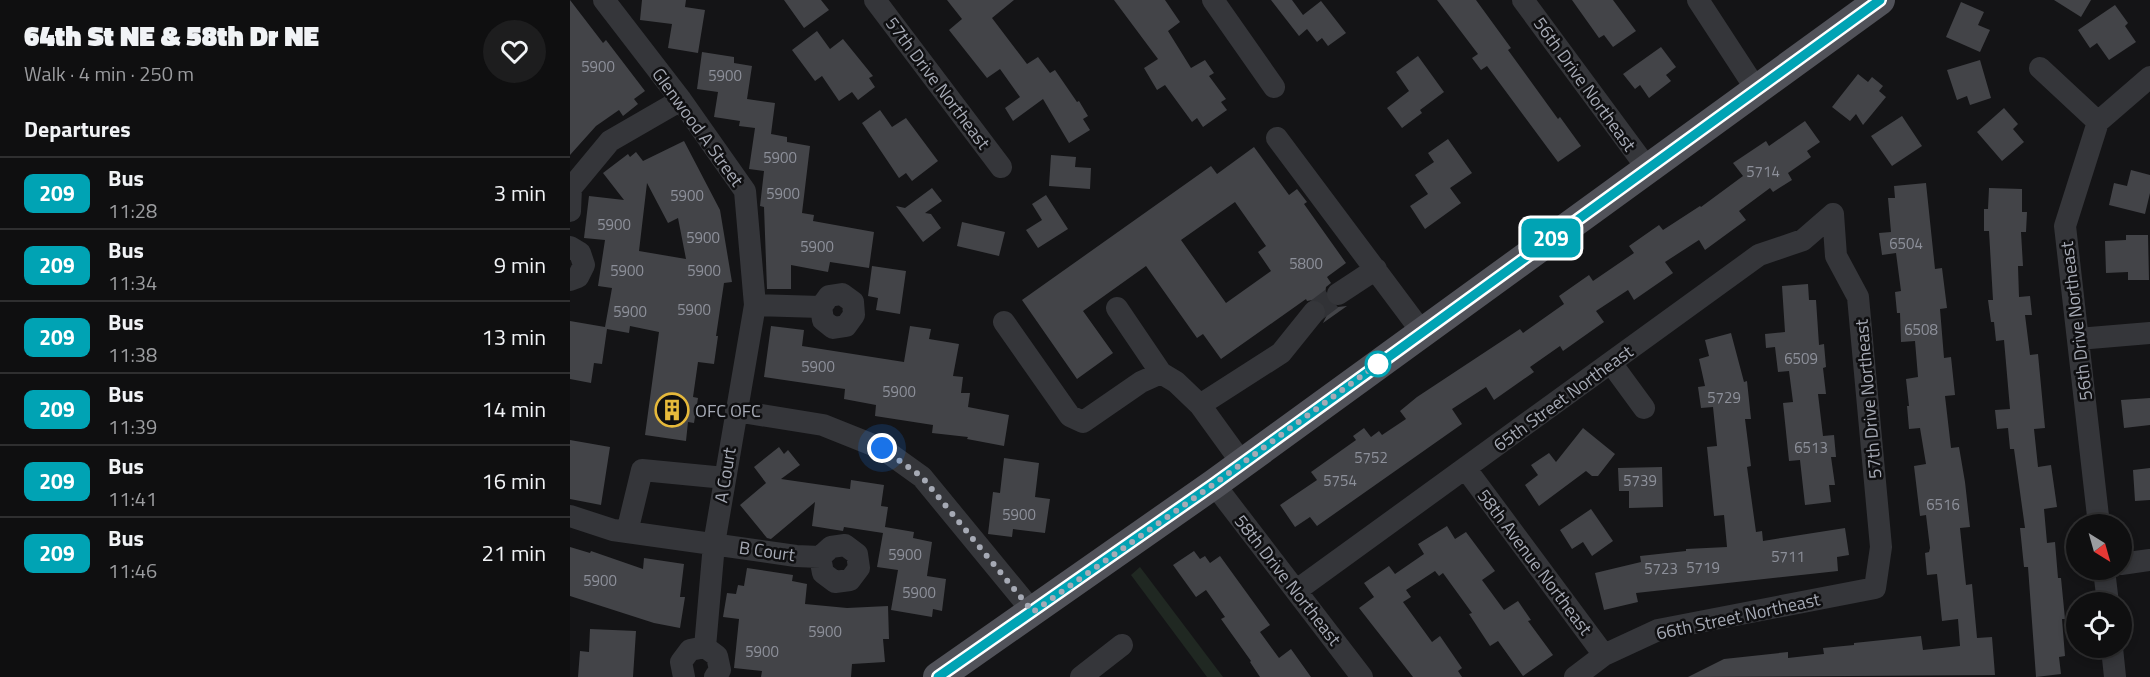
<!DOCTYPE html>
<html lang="en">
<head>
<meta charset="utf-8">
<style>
  :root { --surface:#0f0f10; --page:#1d1d1e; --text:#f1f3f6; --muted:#9b9c9f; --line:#2f2f30 }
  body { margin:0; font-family:"Titillium Web",sans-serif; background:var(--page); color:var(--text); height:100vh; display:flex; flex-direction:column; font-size:22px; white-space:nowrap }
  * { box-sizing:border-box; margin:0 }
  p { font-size:20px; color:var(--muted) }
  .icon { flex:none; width:33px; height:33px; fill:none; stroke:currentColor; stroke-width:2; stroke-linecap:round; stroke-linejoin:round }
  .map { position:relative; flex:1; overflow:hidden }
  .sheet { display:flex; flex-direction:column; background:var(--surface); width:570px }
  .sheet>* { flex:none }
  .badge { padding:0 12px; border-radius:9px; font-size:21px; line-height:39px }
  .needle { width:39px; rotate:143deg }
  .tools { position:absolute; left:1496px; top:514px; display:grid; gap:12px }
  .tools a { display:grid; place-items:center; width:66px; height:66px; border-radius:50%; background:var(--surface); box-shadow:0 3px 9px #0003,0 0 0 2px var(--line); font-size:30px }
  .you { position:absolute; width:30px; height:30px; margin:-15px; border:4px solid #fff; border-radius:50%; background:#1a73e8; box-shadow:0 0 0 9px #1a73e833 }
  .map>.badge { position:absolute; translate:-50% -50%; box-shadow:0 0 0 3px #fff }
  h2 { padding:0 24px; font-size:22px; line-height:54px }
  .round { display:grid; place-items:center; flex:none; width:63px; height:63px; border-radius:32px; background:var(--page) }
  .overview { display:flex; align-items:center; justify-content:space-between; height:102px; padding:0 24px }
  h1 { font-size:28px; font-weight:800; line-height:45px }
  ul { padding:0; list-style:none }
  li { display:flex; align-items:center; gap:18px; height:72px; padding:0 24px; border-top:2px solid var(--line) }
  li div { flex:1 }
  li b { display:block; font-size:22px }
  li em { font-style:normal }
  li .badge { min-width:66px; font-weight:700; text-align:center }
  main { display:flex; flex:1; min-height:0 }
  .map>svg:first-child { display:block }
</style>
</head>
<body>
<main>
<section class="sheet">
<div class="overview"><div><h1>64th St NE &amp; 58th Dr NE</h1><p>Walk · 4 min · 250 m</p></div><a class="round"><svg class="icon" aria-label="heart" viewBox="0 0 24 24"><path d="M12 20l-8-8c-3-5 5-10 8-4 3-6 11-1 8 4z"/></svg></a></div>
<h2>Departures</h2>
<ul>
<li><span class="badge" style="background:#00a3b4;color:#fff">209</span><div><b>Bus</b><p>11:28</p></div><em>3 min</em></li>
<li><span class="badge" style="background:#00a3b4;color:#fff">209</span><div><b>Bus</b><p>11:34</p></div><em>9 min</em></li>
<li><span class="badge" style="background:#00a3b4;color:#fff">209</span><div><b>Bus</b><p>11:38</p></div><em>13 min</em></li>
<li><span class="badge" style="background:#00a3b4;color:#fff">209</span><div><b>Bus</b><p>11:39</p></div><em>14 min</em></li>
<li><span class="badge" style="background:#00a3b4;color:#fff">209</span><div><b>Bus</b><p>11:41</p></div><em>16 min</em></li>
<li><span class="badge" style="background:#00a3b4;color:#fff">209</span><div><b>Bus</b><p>11:46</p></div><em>21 min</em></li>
</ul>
</section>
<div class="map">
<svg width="1580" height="677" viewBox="0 0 1580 677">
  <rect width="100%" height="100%" fill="#141416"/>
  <!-- green -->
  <path fill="#202822" d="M570 567 653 677H637L561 575Z"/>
  <!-- building -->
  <path fill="#434448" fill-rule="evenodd" d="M0 0 33 43 36 40 75 91 64 99 68 104 53 116 49 110 26 126 0 155Z
    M72 0H116L115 7 135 10 128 53 98 48 102 24 70 20Z
    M214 0H251L259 10 234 28Z
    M377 0H444L422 18 457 64 468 57 480 73 485 70 507 102 509 101 518 116 513 119 520 130 499 143 473 99 443 121 435 108 450 97 430 69 417 78 379 30 392 19Z
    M544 0H595L610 22 598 31 621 68 635 60 644 73 639 76 656 99 651 102 657 110 633 127 627 118 622 122 595 85 587 90 574 68 588 59Z
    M701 0H722L733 15 751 1 776 33 758 46 752 38 747 42 737 29 729 36Z
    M867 0H906L941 48 938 50 988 119 990 117 1011 146 988 162 917 66 911 70 902 58 908 54Z
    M1002 0H1043L1066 31 1043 47 1034 35 1029 38Z
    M1484 0H1521L1511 17Z
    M1391 2 1414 12 1408 25 1420 30 1410 52 1376 37Z
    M1545 5 1558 23 1555 26 1566 42 1539 60 1527 43 1520 48 1508 30Z
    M247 31 260 49 273 39 303 76 299 78 305 87 288 100 282 92 269 101 252 76 245 81 222 50Z
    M1091 47 1106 67 1096 75 1101 81 1079 98 1070 85 1065 89 1053 74Z
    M132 52 164 57V63L182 66 177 99 205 103 201 134 217 137V142L240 146 232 213 244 215 243 221 304 232 299 268 260 262 258 272 221 265V289H197L194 207 190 206 194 171 179 169 185 128 169 126 170 121 144 117 148 92 127 89Z
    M848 56 874 92 850 110 852 113 832 128 817 108 839 91 826 72Z
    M1410 60 1421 98 1400 105 1397 96 1387 100 1377 70Z
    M1288 74 1298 82 1302 77 1313 86 1309 91 1316 97 1293 125 1286 114 1280 121 1262 107Z
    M1434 108 1448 124 1443 129 1454 142 1432 161 1407 132Z
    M310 110 322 127 336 118 368 161 342 181 336 173 329 178 292 123Z
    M1332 116 1352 146 1322 166 1301 136Z
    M1235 121 1250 142 1237 151 1241 157 1218 173 1222 180 1203 192 1200 188 1169 211 1176 220 1135 250 1129 240 1095 262 1103 273 1064 300 1058 290 1026 311 1034 322 993 351 990 346 960 367 964 372 924 400 916 387 882 409 892 424 747 526 740 517 725 527 710 505 747 480 741 472 786 440 783 436 794 428 801 437 809 431 812 435 836 419 830 411 847 397 950 329 953 333 994 304 989 296 1019 275 1023 281 1064 253 1059 246 1089 225 1093 230 1130 206 1131 207 1173 176 1163 163 1196 141 1199 146Z
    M878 139 902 173 880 188 891 203 855 229 840 206 858 194 845 175 864 162 858 153Z
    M114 141 150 210 162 282 154 283 146 336H148L144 364 128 362 123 397 128 398 124 423 118 422 116 441 75 435 89 332 60 326 59 333 37 329 32 364 24 363 21 383 0 379V321L35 327 42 288 28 286 35 240 14 238 19 196 54 200 33 173 58 154 60 157 66 152 73 161ZM77 183 98 223 108 218 116 259 69 251Z
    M684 147 719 195 727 189 737 202 734 204 776 263 757 277 761 283 756 287 755 294 756 301 761 306 768 307 777 306 753 323 757 315 756 307 753 302 747 299 737 301 736 299 651 359 633 334 627 338 576 266 513 311 543 353 507 379 452 300 641 166 647 174ZM665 202 696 246 688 252 701 271 656 303 611 240Z
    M481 155 506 157 505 167 521 168 520 189 479 186Z
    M1561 170 1580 175V193L1575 214 1539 205 1544 183 1557 186Z
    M1356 183 1365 269 1372 268 1377 308 1370 309 1374 358 1381 357 1385 395 1375 396 1381 448 1389 447 1395 482 1400 527 1390 528 1396 585 1402 584 1407 638 1422 637 1425 675 1118 677 1154 659 1218 652V658L1254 654 1253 648 1284 645V643L1351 636 1353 650 1390 646 1388 619 1372 621 1367 574 1357 575 1355 553 1359 552 1360 548 1356 515 1350 516 1344 466 1356 464 1350 428 1339 429 1337 406H1339L1336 379 1348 377 1345 341 1331 342 1330 313H1327L1325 292 1331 291 1326 253 1312 255 1309 233 1321 232 1318 198H1325L1324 186Z
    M362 188 372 201 355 213 361 214 371 228 353 242 326 206 335 208Z
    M1419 188 1452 189V212H1457L1456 232H1451L1453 266H1448L1449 297 1460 296 1462 315H1455L1460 355 1468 354 1475 428 1464 429 1468 467 1481 465 1487 507 1474 509 1477 543 1485 542 1488 578H1491L1495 619H1492L1495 656 1489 657 1491 674 1466 677 1458 567H1454L1450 528H1455L1444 449H1440L1438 428 1427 429 1425 410 1440 409 1434 340 1426 341 1424 322H1421L1418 300H1423L1419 231H1414V209H1418Z
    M476 195 498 229 468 248 456 230 472 220 462 204Z
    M392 222 435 232 429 256 387 246Z
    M1556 235H1578L1579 280H1558V272L1536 273 1535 241 1556 240Z
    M302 266 336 271 330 314 306 310 308 298 298 296Z
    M1238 284 1239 300H1246L1249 345 1254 344 1256 367 1253 368 1256 394H1248L1253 436 1264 435 1266 457H1261L1265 485H1259L1261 502 1235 505 1230 460 1219 461 1213 403 1223 402 1219 371 1208 372 1205 347 1196 348 1195 334 1215 332 1212 286Z
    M201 326 234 330 232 346 334 362 340 326 361 329 359 339 389 344 383 376 393 377 391 393H400L398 407 439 415 434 446 397 439 398 437 362 433 363 425 305 416 306 405 274 399 275 389 194 377Z
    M1161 333 1174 382 1177 381 1181 419H1175L1181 466 1177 467 1186 532 1192 531 1193 541 1275 528 1279 555 1267 557 1268 571 1066 593 1068 602 1034 610 1025 573 1071 562 1070 556 1116 551V549L1157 547 1154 515 1144 516 1137 447 1147 446 1143 407 1131 408 1128 387 1135 386 1129 359 1139 356 1135 340Z
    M1580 398V425L1554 428 1551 400Z
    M1013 428 1045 454 1028 476H1022L1016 471 969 506 955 485 968 475 961 465 979 453 986 462Z
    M0 440 40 447 31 505 0 499Z
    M209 447 214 454 218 450 230 465 211 479 280 489 281 480 314 485 311 506 318 507 315 527 344 532 343 538 362 542 357 576 376 579 372 611 363 609 362 617 321 610 328 570 307 567 313 533 274 527 273 531 242 526 245 502 201 539 197 538 170 505 196 483 184 467Z
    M434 458 469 463 465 497 480 499 475 533 443 529 442 537 418 534 423 492 430 493Z
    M1092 467 1093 507 1059 508V491H1049L1048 468Z
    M1580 468V500L1565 501 1563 470Z
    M1021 509 1043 541 1022 556 1013 542 1002 549 990 530Z
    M877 526 885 539 896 532 925 571 912 580 934 610 948 601 961 620 958 621 983 655 953 676 928 641 920 646 899 614 902 613 873 573 869 576 865 571 836 590 841 597 833 602 862 642 870 636 892 668 888 671 892 677H843L789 608 804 597 794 583 819 566 825 574 854 554 848 544Z
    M0 547 20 553 21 551 73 569 74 558 114 564 110 597H115L110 628 84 623 0 596Z
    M624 551 630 559 635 556 640 563 650 556 700 625 690 632 709 658 721 649 741 677H690L680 662 681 661 651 619 655 617 636 590 626 597 603 565Z
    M177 568 223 575 222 581 237 584 235 604 277 608 318 606 319 639H313L315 662 282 664 281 677H191L192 671 164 668 169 619 153 617 157 593 166 594 168 585 174 586Z
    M20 629 66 631 63 677H8L10 651 19 652Z"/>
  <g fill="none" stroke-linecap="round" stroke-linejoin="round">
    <!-- minor-tunnel -->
    <path stroke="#313236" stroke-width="22" stroke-dasharray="22 11" stroke-linecap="butt" d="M744 312 768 294"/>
    <!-- minor -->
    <path stroke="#35363a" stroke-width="22" d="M34 0 111 100 175 191 185 305 144 544 135 647
      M305 0 431 167
      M643 0 704 87
      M953 0 1077 168
      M1128 0 1186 89
      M1470 68 1528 122
      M1528 122 1495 226 1529 525
      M1528 122 1580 77
      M707 138 852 332
      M0 211 1 188 40 141 111 100
      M0 247 10 253 14 265 8 277 0 280
      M768 294 806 269
      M185 305 251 307 259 296 272 294 283 302 284 315 276 326 263 328 253 320 251 307
      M547 308 591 373
      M434 322 500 416 513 422 571 382 591 373 606 382 630 405
      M1508 339 1580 333
      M1041 363 1074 408
      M166 411 253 425 313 449 352 477 463 612
      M672 463 630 405 711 353 744 312
      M896 469 1034 655
      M644 484 792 677
      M0 516 43 530 226 556 250 557 261 547 275 545 287 554 289 568 280 580 265 582 253 573 250 557
      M57 532 72 470 155 478
      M1551 564 1580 560
      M1534 570 1538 603
      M727 590 1189 255 1233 240 1263 214
      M1542 648 1545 677
      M114 677 111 662 120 650 135 647 147 656 150 670 145 677
      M511 677 552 645
      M1005 677 1034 655 1088 630 1305 588 1311 547 1288 297 1266 256 1263 214"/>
    <!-- major -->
    <path stroke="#515259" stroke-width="30" d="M368 677 644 484 1310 0"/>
  </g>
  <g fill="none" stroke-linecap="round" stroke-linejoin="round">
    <!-- line casing -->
    <g stroke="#fff" stroke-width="14">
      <path id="line" d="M368 677 644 484 1310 0"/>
    </g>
    <!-- line -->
    <use href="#line" stroke="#00a3b4" stroke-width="9"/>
    <!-- walk -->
    <path stroke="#a6aab5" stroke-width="6" stroke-dasharray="0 10.8" d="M312 448 352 477 463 612 644 484 816 358 808 364"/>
  </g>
  <!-- icons -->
  <defs>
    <g id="building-ring" transform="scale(1.725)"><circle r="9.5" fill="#0f0f11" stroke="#e6b93b" stroke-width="1.5"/><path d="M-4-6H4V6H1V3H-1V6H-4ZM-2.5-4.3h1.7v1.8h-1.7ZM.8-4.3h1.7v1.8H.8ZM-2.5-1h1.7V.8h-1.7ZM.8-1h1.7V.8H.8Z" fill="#e6b93b"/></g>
  </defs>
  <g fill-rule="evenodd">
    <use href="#building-ring" x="102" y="410"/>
  </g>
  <!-- markers -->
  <circle fill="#fff" stroke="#00a3b4" stroke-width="3" cx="808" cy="364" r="12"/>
  <g text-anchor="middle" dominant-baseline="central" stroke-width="5" stroke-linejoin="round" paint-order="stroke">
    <!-- number labels -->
    <g font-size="15" fill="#8d909a">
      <text x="28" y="66">5900</text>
      <text x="155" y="75">5900</text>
      <text x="210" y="157">5900</text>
      <text x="1193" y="171">5714</text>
      <text x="213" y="193">5900</text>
      <text x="117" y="195">5900</text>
      <text x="44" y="224">5900</text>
      <text x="133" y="237">5900</text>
      <text x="1336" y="243">6504</text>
      <text x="247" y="246">5900</text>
      <text x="736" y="263">5800</text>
      <text x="57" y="270">5900</text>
      <text x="134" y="270">5900</text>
      <text x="124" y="309">5900</text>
      <text x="60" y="311">5900</text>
      <text x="1351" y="329">6508</text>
      <text x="1231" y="358">6509</text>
      <text x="248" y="366">5900</text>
      <text x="329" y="391">5900</text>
      <text x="1154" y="397">5729</text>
      <text x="1241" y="447">6513</text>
      <text x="801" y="457">5752</text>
      <text x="770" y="480">5754</text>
      <text x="1070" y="480">5739</text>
      <text x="1373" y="504">6516</text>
      <text x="449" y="514">5900</text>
      <text x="335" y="554">5900</text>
      <text x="1218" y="556">5711</text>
      <text x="1133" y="567">5719</text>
      <text x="1091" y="568">5723</text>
      <text x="30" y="580">5900</text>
      <text x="349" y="592">5900</text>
      <text x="255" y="631">5900</text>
      <text x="192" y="651">5900</text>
    </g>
    <!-- street labels -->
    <g font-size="18" fill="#a6aab5" stroke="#0f0f11">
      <text transform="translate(368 83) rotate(53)">57th Drive Northeast</text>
      <text transform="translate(1015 84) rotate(54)">56th Drive Northeast</text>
      <text transform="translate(128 127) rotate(54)">Glenwood A Street</text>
      <text transform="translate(1506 321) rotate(-97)">56th Drive Northeast</text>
      <text transform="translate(993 398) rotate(-36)">65th Street Northeast</text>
      <text transform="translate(1298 399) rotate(-95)">57th Drive Northeast</text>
      <text transform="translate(155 475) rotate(-81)">A Court</text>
      <text transform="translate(197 551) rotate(8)">B Court</text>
      <text transform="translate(965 562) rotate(53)">58th Avenue Northeast</text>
      <text transform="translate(718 580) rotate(52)">58th Drive Northeast</text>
      <text transform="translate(1168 616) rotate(-12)">66th Street Northeast</text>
    </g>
    <!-- poi labels -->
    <g font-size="18" fill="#a6aab5" stroke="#0f0f11" text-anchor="start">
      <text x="125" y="410">OFC OFC</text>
    </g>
  </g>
</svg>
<div class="tools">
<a><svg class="needle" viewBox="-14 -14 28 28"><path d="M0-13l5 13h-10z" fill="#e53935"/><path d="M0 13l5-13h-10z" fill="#9b9c9f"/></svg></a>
<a><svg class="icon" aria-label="locate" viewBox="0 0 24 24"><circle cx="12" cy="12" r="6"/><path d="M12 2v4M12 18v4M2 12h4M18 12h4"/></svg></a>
</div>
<div class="you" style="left:312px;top:448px"></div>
<b class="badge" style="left:981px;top:238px;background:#00a3b4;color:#fff">209</b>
</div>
</main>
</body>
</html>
